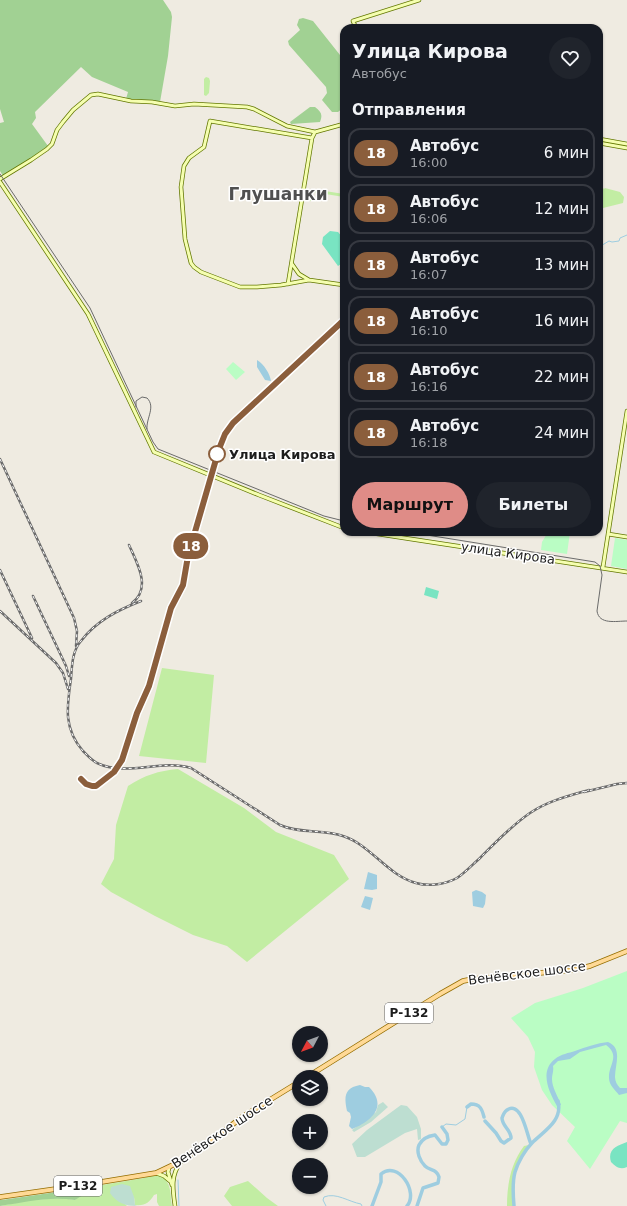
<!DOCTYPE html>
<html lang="ru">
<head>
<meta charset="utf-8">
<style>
  :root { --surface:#171b24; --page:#20242c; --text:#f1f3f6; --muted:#9ea1a6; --line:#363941; --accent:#df8c87 }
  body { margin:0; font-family:"DejaVu Sans",sans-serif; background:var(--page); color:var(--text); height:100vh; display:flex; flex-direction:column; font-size:15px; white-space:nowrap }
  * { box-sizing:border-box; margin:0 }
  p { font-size:13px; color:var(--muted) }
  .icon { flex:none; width:22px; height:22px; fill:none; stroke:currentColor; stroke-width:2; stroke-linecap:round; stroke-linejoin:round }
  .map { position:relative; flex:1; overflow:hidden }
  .sheet { position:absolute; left:340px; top:24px; width:263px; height:512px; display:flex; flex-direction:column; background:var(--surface); border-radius:12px; box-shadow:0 1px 3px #0004 }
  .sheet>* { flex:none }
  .badge { padding:0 8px; border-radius:13px; font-size:14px; line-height:26px }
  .needle { width:26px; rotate:229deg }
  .buttons { position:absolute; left:292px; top:1026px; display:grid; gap:8px }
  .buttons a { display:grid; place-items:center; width:36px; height:36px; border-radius:50%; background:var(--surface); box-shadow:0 1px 3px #0004; font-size:20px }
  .map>.badge { position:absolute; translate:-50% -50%; box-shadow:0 0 0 2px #fff }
  h2 { padding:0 12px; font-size:15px; line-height:36px }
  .round { display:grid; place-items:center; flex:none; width:42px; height:42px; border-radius:21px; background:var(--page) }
  .summary { display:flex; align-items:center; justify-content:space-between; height:68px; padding:0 12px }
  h1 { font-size:19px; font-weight:700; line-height:30px }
  .primary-button { display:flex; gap:8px; margin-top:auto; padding:8px 12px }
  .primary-button a { flex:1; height:46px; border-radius:24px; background:var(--accent); color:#111; font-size:16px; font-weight:700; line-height:46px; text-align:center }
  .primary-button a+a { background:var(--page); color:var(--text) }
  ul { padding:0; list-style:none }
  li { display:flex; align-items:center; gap:12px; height:50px; margin:0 8px 6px; padding:0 4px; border:2px solid var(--line); border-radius:12px }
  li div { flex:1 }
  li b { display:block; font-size:15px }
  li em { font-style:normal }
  li .badge { min-width:44px; font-weight:700; text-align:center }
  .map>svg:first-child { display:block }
</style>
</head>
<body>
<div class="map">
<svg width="627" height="1206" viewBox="0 0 627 1206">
  <rect width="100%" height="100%" fill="#efebe1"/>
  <!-- grass -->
  <path fill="#c2eda3" d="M206 77 209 78 210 81 209 93 206 96 204 95V79Z
    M599 184 604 189 605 188 620 192 624 197 623 203 603 208V210L599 212V204L600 203 603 190 599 186Z
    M312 189 344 194V197L313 192 311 201H310Z
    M162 668 214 675 206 763 139 756Z
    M178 769 244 808 276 832 334 855 349 879 247 962 227 946 193 935 155 916 111 892 101 884 114 859 116 825 128 786C145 775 158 771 178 769Z
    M529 1145 514 1172 512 1188 513 1206H507C507 1184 511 1163 524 1146Z
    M155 1174C172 1178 170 1192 172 1206H159L157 1202V1194L154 1195C149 1203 145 1206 135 1205L134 1197 125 1204 127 1206H0L31 1200 62 1198 75 1200 87 1189 84 1188 144 1178Z
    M248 1181 267 1198 278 1206H232L224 1196 230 1187Z"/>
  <!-- forest -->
  <path fill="#a1d193" d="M0 0H163L171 12 172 17 168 56 160 102 126 99 128 92 92 77 81 67 35 112 36 118 32 124 48 146 30 159 3 176 0 171V123L4 122 0 109Z
    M303 18 313 21 340 55 343 54 344 58V107L338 112H332L322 100 327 93 326 87 289 45 288 41 300 30 297 25 299 19Z
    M310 107H315C321 112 323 114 320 122L291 124 290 122Z
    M84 1188 87 1189 83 1195 75 1200C50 1196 25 1202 0 1206V1200H2Z"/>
  <!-- wetland -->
  <path fill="#bdded1" d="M383 1102 388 1107 371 1122 354 1132 352 1130 376 1112 378 1105Z
    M401 1105 407 1106 417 1117 421 1129V1139L418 1140 417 1129 405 1133 365 1157H357L352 1144 367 1130Z
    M122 1184 130 1186 134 1197 135 1205 137 1206C125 1206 117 1203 110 1193L111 1187Z"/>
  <!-- park -->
  <path fill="#bafdc4" d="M233 362 245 372 236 380 226 369Z
    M548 532H570L567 554 541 550 542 542Z
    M615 538 627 540V569L611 566Z
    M627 971V1123L620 1121 590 1169 567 1141 575 1127 552 1105 542 1090 534 1067 535 1052 528 1037 511 1018 535 1003 583 988Z"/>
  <!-- pitch -->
  <path fill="#79e4c2" d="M330 231 338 232 344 239V262L338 266 322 244 323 237Z
    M426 587 439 591 437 599 424 595Z
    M627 1142V1167C620 1170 616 1167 611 1162 607 1149 617 1146 627 1142Z"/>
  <!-- water -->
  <path fill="#9ecde0" d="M257 360C264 364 270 374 271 381L265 380 257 367Z
    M368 872 377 875V889L372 890 364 889Z
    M476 890 482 892 486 895 485 904 483 908 473 906 472 892Z
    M365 896 373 898 370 910 361 907Z
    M608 1042C623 1048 615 1065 615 1077 615 1081 617 1085 620 1088H627V1093L619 1095C615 1090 609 1085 609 1078 608 1065 621 1056 606 1045L580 1052 570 1059 558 1061 553 1066C554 1071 552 1074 552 1079 552 1088 558 1096 561 1105L557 1106C549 1092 539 1071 555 1059 561 1054 569 1053 575 1051 586 1047 597 1043 608 1042Z
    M360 1085 365 1087H369C388 1106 372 1121 352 1129L349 1126 351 1117 350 1113 347 1111C344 1097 344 1088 360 1085Z"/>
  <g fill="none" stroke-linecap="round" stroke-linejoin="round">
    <!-- stream -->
    <path stroke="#9ecde0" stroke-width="1" d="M599 247 609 241 612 242 619 241 620 238 627 235
      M442 1127 446 1124 456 1125 465 1119 467 1107
      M178 1180 179 1206
      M326 1206 323 1200 324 1197C336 1192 349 1202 361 1204L362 1206"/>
    <!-- river -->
    <path stroke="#9ecde0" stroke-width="3.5" d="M467 1107 471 1104C480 1104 482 1109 484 1117
      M485 1121 496 1133 501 1141 504 1143 511 1138C511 1130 502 1126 502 1118 503 1115 504 1112 507 1110 522 1100 527 1136 531 1144
      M372 1206 381 1182V1174C398 1160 419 1192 407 1206
      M417 1206 423 1188 438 1183 439 1177C437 1169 430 1171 425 1166 420 1161 416 1152 419 1145 422 1139 428 1136 435 1135L442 1144H446L448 1140 447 1134 442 1127
      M514 1206C513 1195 512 1183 515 1172 518 1162 525 1150 532 1143 544 1131 563 1121 558 1101"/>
    <!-- secondary casing -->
    <g stroke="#627700" stroke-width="4.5">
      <path id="secondary" d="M356 28 353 21 419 0
        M312 138 210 121 204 147 189 158 184 166 181 187 185 239 191 263 194 267 201 272 240 287H257L281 285 309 280 344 285
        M599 139 627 144
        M599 143 627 148
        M0 179 31 160 47 149 52 144 57 130 63 122 73 110 91 95 98 94 131 101 152 102 175 106 194 104 247 107 254 109 287 126 315 132 344 124
        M0 182 88 314 154 452 259 495 344 528
        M292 264 299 274 309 280
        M288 284 312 138 315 132
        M212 476 221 443 230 427 344 320
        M365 532 627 572
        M608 534 627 537
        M603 567 627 411
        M169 1168 168 1172 172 1185
        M156 1173 164 1176 170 1181
        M175 1206C173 1191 170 1175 181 1162"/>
    </g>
    <!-- primary casing -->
    <g stroke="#956e00" stroke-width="5.5">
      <path id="primary" d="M307 1077 440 994 463 981 473 979 573 970 590 966 627 951
        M0 1197 77 1186 156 1173 177 1163 210 1142 242 1117 299 1082"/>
    </g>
    <!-- secondary -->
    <use href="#secondary" stroke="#f5feb0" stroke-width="3"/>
    <!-- primary -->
    <use href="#primary" stroke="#ffd996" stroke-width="4"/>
    <!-- tram -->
    <path stroke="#6b6b6b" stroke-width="1" d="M0 174 90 308 153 442 158 449 324 516 344 521
      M136 407V401L142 397 147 398C156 407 146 418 147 429
      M408 532 595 562 600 566 602 575 597 611C599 625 616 621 627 621"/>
    <!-- rail casing -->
    <g stroke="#6b6b6b" stroke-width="2.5">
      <path id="rail" d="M0 459 74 618 77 631 76 646
        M129 545C137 563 152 588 132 603
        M0 570 32 638
        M33 596 66 666 69 676
        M141 601C118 610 96 621 81 641 72 651 72 666 71 679 67 706 63 728 83 751 87 755 91 760 97 763 127 777 160 759 191 768L280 825C300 834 323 829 343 836 371 845 387 875 416 883 429 887 446 884 457 878 466 872 473 864 480 858 496 842 511 826 530 813 548 801 568 796 589 790
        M0 611 56 663 63 673 68 689
        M584 792 617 784 627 783"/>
    </g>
    <!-- rail -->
    <use href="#rail" stroke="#fff" stroke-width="1" stroke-dasharray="3" stroke-linecap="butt"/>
  </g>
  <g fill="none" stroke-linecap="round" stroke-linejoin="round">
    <!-- line casing -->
    <g stroke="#fff" stroke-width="9">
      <path id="line" d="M81 779 86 784 92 786H96L114 772 122 760 137 713 149 686 171 608 183 585 188 556 219 449 225 434 233 423 344 320"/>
    </g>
    <!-- line -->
    <use href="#line" stroke="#8b5e3c" stroke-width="6"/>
  </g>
  <!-- markers -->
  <circle fill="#fff" stroke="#8b5e3c" stroke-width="2" cx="217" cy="454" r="8"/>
  <g text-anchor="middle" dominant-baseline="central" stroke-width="3" stroke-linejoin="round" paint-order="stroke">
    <!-- shield labels -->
    <g fill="#fff" stroke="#616161" stroke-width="1">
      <rect x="385" y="1003" width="48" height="20" rx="3"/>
      <rect x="54" y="1176" width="48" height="20" rx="3"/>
    </g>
    <g font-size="12" font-weight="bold" fill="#1d1d1d">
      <text x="409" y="1013">Р-132</text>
      <text x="78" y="1186">Р-132</text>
    </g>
    <!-- stop labels -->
    <g font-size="13" font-weight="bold" fill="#1d1d1d" stroke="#fff" text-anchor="start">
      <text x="229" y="454">Улица Кирова</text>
    </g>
    <!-- street labels -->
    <g font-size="13" fill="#1d1d1d" stroke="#fff">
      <text transform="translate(508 553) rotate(8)">улица Кирова</text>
      <text transform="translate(527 973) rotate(-7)">Венёвское шоссе</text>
      <text transform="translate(222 1132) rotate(-34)">Венёвское шоссе</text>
    </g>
    <!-- district labels -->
    <g font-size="17" font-weight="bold" fill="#505050" stroke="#fff">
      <text x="278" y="194">Глушанки</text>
    </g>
  </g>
</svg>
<div class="buttons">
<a><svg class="needle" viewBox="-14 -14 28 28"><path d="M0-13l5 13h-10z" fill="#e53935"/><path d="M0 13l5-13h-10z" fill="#9ea1a6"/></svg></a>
<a><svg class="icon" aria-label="layers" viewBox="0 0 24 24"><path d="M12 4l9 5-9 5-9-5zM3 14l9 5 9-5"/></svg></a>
<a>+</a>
<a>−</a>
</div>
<b class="badge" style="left:191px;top:546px;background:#8b5e3c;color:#fff">18</b>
<section class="sheet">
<div class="summary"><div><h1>Улица Кирова</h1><p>Автобус</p></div><a class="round"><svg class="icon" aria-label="heart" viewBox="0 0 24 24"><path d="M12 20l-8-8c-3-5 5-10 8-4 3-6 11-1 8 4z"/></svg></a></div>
<h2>Отправления</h2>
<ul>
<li><span class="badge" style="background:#8b5e3c;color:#fff">18</span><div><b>Автобус</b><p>16:00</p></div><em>6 мин</em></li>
<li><span class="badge" style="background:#8b5e3c;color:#fff">18</span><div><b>Автобус</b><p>16:06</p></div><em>12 мин</em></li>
<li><span class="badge" style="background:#8b5e3c;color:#fff">18</span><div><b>Автобус</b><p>16:07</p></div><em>13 мин</em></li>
<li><span class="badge" style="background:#8b5e3c;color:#fff">18</span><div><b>Автобус</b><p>16:10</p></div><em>16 мин</em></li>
<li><span class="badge" style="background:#8b5e3c;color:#fff">18</span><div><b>Автобус</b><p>16:16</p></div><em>22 мин</em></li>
<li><span class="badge" style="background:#8b5e3c;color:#fff">18</span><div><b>Автобус</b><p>16:18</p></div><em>24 мин</em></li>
</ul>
<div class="primary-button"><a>Маршрут</a><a>Билеты</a></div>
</section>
</div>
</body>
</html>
